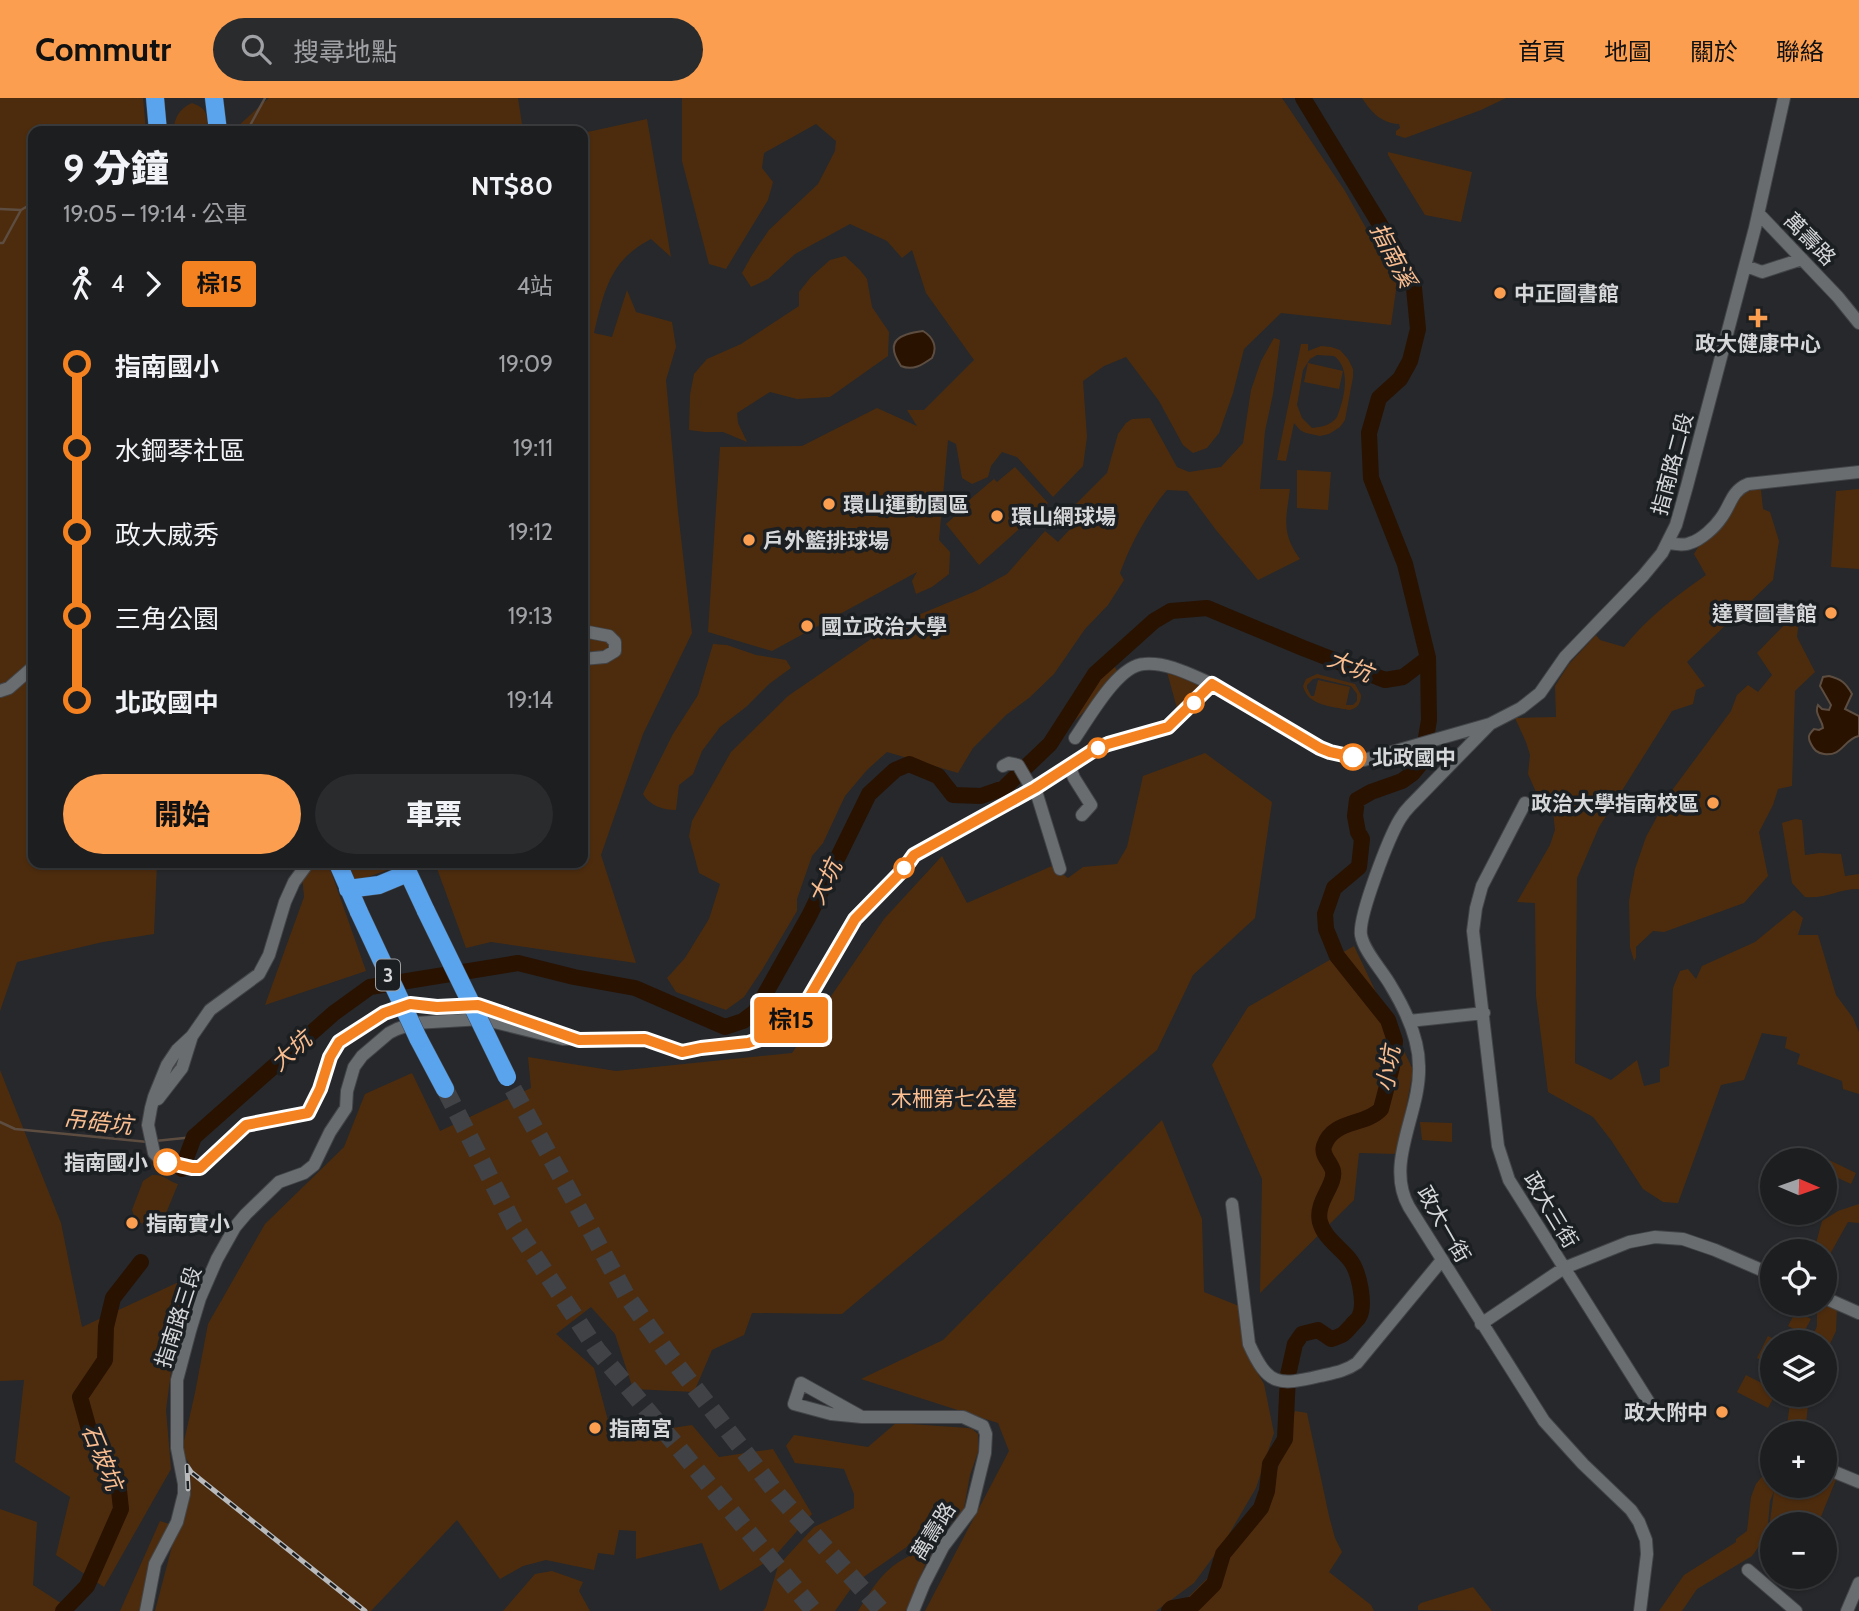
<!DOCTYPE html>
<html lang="zh-TW">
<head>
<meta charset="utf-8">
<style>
  :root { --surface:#1c1e20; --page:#292b2d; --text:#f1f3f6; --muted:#a0a2a5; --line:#3a3c3e; --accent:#fb9e50 }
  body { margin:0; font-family:Cabin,"Noto Sans TC",sans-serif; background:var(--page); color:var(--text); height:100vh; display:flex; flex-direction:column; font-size:26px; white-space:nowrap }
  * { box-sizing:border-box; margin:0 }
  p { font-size:23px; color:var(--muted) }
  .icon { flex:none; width:38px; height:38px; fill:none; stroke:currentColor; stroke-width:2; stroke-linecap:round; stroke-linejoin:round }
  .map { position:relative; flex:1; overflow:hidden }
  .drawer { position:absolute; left:28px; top:28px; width:560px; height:742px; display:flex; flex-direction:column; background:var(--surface); border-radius:14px; box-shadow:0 2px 5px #0004,0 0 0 2px var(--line) }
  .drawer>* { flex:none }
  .badge { padding:0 14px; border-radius:5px; font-size:24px; line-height:46px }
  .needle { width:46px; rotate:92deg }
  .tools { position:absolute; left:1760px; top:1050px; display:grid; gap:14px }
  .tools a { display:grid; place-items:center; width:77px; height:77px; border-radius:50%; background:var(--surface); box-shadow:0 2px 5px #0004,0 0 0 2px var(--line); font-size:35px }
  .map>.badge { position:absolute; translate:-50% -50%; box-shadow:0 0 0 4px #fff }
  .legs { display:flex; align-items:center; gap:10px; height:77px; padding:0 35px; font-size:23px }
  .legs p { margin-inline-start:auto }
  .overview { display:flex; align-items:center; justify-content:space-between; height:119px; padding:0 35px }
  h1 { font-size:38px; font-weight:800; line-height:52px }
  .cta { display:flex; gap:14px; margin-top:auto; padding:14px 35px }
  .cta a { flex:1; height:80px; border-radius:42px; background:var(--accent); color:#111; font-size:28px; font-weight:800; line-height:80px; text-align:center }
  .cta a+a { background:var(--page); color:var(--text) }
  ul { padding:0 35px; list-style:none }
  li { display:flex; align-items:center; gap:24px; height:84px; font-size:26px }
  li i { display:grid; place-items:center; width:10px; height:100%; margin:0 9px; background:currentColor }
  li i::after { content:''; width:18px; height:18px; margin:-9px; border:5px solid; border-radius:50%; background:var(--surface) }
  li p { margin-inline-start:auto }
  li:first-child i { background:linear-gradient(#0000 50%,currentColor 0) }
  li:last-child i { background:linear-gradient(currentColor 50%,#0000 0) }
  header { display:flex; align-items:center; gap:42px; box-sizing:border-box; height:98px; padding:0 35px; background:var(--accent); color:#111 }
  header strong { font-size:33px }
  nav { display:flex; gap:38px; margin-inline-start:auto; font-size:24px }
  .search { width:490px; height:63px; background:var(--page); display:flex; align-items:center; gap:18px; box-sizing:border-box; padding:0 24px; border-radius:38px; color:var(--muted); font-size:26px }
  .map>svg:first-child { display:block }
</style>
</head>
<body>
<header>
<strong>Commutr</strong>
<div class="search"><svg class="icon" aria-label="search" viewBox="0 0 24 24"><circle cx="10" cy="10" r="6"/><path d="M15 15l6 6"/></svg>搜尋地點</div>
<nav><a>首頁</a><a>地圖</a><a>關於</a><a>聯絡</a></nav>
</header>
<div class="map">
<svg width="1859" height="1513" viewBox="0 0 1859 1513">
  <rect width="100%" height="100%" fill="#26282b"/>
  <!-- green -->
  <path fill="#4d2c0e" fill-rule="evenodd" d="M0 0H143L146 33H33V765H157L154 836 103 844 17 864 0 913Z
    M269 0H518L523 33H237V29Z
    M682 0H1282L1345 93 1397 185 1391 227 1281 215 1244 251 1233 295 1219 335 1207 350 1193 355 1183 347 1159 303 1126 259 1104 268 1083 283 1087 339 1083 368 1053 399 1017 359 1002 354 991 368 988 379 972 386 962 380 956 346 948 342 939 442 950 454 949 476 932 489 916 496 912 483 917 474 772 553 708 534 720 349 802 348 877 310 917 328 907 312H924L974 262 926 195 912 152 902 160 887 143 850 126 795 156 768 181 751 189 742 175 752 157 769 132 818 86 835 53 836 43 816 26 764 55 762 70 773 84 768 102 726 171 709 166 682 63Z
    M1362 0H1506L1481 12 1405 40 1396 37V33L1400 30 1399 26C1381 25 1371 14 1362 0Z
    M192 5C209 11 206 17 208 33H173C175 19 179 11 192 5Z
    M647 21 671 159 651 141C610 162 604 193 594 235L612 239 627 192 636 214 672 224 676 249 666 282 678 414 692 535 643 636 601 757 636 865 491 844 466 850 435 765H583V35Z
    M1388 54 1472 74 1461 124 1425 117 1388 57Z
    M845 158 860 172 867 181 872 209 889 234 888 258 830 299 797 301 770 294 737 315 738 325 747 344 723 334H705L689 332 690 297 694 276 707 261 741 246 799 208V194L811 179 830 162Z
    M1274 240 1280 242 1273 296 1265 333 1260 391H1290C1286 421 1281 435 1300 461L1258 482 1216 432 1187 393 1167 392C1146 417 1131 445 1120 475L1124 482 1108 507 1085 531 1054 576 1029 600 1006 617 973 650 958 675 887 654 867 672 845 698 823 745 812 758 797 801V813L762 872 744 899 726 912 676 894 667 880 685 860 709 821 720 786 699 775 689 738 692 723 731 654 788 598 887 530 976 493 1007 476 1045 433 1058 444 1074 427 1064 418 1107 375 1118 336 1126 325 1132 321 1150 320 1177 369 1189 374 1221 369 1243 345 1251 292 1261 263Z
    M1301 246H1308V253L1321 248 1331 249 1340 252 1348 261 1353 271V279L1345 322 1340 329 1329 336 1320 338 1306 335 1300 332 1294 325 1286 363 1277 362ZM1317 257 1334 258C1352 271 1344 301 1337 319 1331 327 1322 329 1312 330L1302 320 1297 307 1303 272 1310 261Z
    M1308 265 1343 273 1339 291 1304 284Z
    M1015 369 1048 405 979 467 946 426 956 417 959 418 971 407 968 403 994 381 997 384Z
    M1297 372 1331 374 1328 412 1297 410Z
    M1755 390 1761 392 1763 411 1770 414 1779 443 1773 482 1687 564 1705 588 1696 592 1693 606 1672 613 1599 729 1577 780 1575 965 1611 982 1637 962 1644 988 1660 984V971L1669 968 1673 890 1680 873 1688 871 1696 881 1702 868 1755 844 1794 812 1803 820 1798 837H1818L1836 897 1853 920 1859 934V996L1843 991 1842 983 1797 966 1800 956 1785 950 1787 939 1762 935 1744 982 1721 987 1678 1105 1663 1104 1643 1091 1611 1042 1593 1019 1548 994 1536 898 1535 805 1517 804 1550 747 1555 732 1553 713 1540 703 1528 676 1530 657 1526 644 1515 620 1556 619 1555 588 1569 566 1596 537 1600 542 1624 549C1647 520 1676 498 1706 477L1694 456 1701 444 1738 399Z
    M1859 391V471L1831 469 1836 393Z
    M1791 520 1798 529 1797 539 1815 574 1795 593 1792 688 1778 691 1773 707 1759 734 1768 778 1744 805 1664 834 1653 833 1636 849V859L1634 863 1630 849 1629 803 1635 771 1646 739 1670 695 1731 613 1737 597 1748 587 1758 594 1772 577 1757 555Z
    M713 546 727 547 756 557 786 562 791 570 769 586 746 609 720 629 702 653 693 676 679 687 676 712C663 712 650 708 643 696L673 636 698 597Z
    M1112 565 1118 574 1093 604 1075 623 1092 588Z
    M1167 574C1178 576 1193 581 1201 590L1178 614Z
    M1317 576 1355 586 1361 597C1361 605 1357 611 1349 612 1331 608 1308 608 1303 588L1306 581ZM1318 580 1351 588 1357 596V603L1353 607H1346L1350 589 1318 582 1314 598H1311L1307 590V587L1313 581Z
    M1205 655 1272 704 1255 820 1193 877 1157 952 842 1216 752 1215 744 1237 712 1252 694 1294 633 1291 615 1236 591 1209 556 1236 594 1270 610 1330 645 1334 692 1327 719 1359 773 1351 812 1416 774 1459 720 1493 702 1445 636 1461V1433L619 1432 614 1457 598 1455 594 1472 546 1462 523 1468 500 1481 457 1422 371 1513H368L192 1372 182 1352 195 1295 208 1226 265 1126 344 1049 365 996 412 975 440 1033 531 990 528 959 616 973 792 955 884 821 942 758 967 805 1052 768 1068 780 1083 769 1117 766 1127 749 1143 678Z
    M1795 721 1802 722 1805 757 1820 755 1841 756 1845 778 1859 776V791C1838 791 1826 801 1805 799L1792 785 1782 725Z
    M301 765H328L366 873 265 907 304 799Z
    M344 765H391L393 770 354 784Z
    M1354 848 1413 972 1398 1056 1359 1055 1354 1102 1260 1195 1262 1081 1212 967 1248 909Z
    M0 972 61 1125 82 1229 183 1182 166 1312 171 1371 104 1489 56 1457 70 1399 15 1364 24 1282 0 1283Z
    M1162 1022 1202 1121 1204 1194 1239 1208 1246 1255 1264 1286 1274 1335 1256 1390 1225 1443 1194 1485 1156 1513H925L1009 1353 998 1325 861 1281 943 1242Z
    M1420 1024 1452 1025V1044L1422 1042Z
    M1829 1062 1856 1075 1851 1086 1825 1074V1069Z
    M152 1077C164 1076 168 1083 178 1086L158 1135 152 1133 153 1128C142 1128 135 1123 132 1112L143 1083Z
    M1859 1106V1125L1848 1124 1825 1165V1153H1814L1822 1123 1838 1113Z
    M1817 1206H1825L1837 1210 1836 1233 1825 1256V1244H1810L1817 1228Z
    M1796 1213 1811 1221 1803 1236 1788 1228Z
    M1768 1238 1780 1244H1773V1269L1757 1260Z
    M1746 1277 1773 1291V1297H1775L1768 1310 1737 1294Z
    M1791 1297H1809L1805 1335H1786Z
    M1295 1313 1307 1315 1329 1418 1335 1440 1342 1454 1329 1474 1371 1507 1374 1513H1174L1224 1464 1267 1406Z
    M896 1325 968 1330 972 1331 978 1336V1354L970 1377 964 1410 953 1424 940 1421 930 1426 918 1441 855 1485 835 1513H763L766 1509 778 1468 814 1429 854 1410V1396L844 1371 795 1365 786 1348 794 1337 868 1349Z
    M1773 1365V1388H1825V1374L1837 1379 1818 1426H1773V1433L1769 1431 1774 1393 1770 1403 1767 1437 1752 1458 1697 1491 1682 1513H1659L1684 1477 1736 1444V1441L1747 1433 1751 1399 1756 1386Z
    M191 1376 362 1513H155Z
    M0 1411 37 1424 33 1487 73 1513H0Z
    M160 1423 169 1426 139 1513H120Z
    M942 1430 947 1431 928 1460 906 1513H858C868 1497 878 1480 893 1468 902 1461 913 1457 922 1450 929 1443 934 1436 942 1430Z
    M552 1473 583 1484 579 1493 590 1513H503L535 1476Z
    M1473 1489 1492 1513 1418 1512V1508L1421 1505Z"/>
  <!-- water -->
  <path fill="#291200" stroke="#5d4d41" stroke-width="2" d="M923 233C933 239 938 249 932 260 922 267 913 273 901 268 884 243 899 236 923 233Z
    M1829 578C1841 581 1846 585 1852 596L1845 611 1859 618V638C1844 641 1842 659 1824 656 1817 655 1814 652 1811 646 1807 639 1809 636 1814 631L1819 632 1823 630C1822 621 1814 616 1818 607L1822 611 1829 612 1831 607 1820 588 1823 579Z"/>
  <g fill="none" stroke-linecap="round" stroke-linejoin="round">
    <!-- stream -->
    <path stroke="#5d4d41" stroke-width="2.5" d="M247 33 265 0
      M0 111 21 112
      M0 145H3L21 112 33 105
      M0 1024 15 1031 148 1044
      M155 1043 194 1039"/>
    <!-- river -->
    <path stroke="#291200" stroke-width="16" d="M182 1071 194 1039 334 915 370 889 518 865 574 879 635 890 725 929 743 923 755 914 809 818 869 696 895 672 909 666 938 678 953 697 981 698 1004 690 1050 646 1095 576 1154 523 1171 513 1207 510 1303 550 1385 582 1403 579 1428 560
      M63 1513 87 1488 121 1411 118 1383 90 1335 80 1299 105 1262 106 1229 113 1200 141 1164
      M1169 1513 1172 1510 1194 1506 1214 1486 1223 1456 1261 1410 1267 1393 1270 1366 1285 1341 1288 1277 1295 1246 1302 1236 1318 1232 1331 1241C1344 1237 1343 1237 1352 1227 1354 1224 1358 1222 1359 1219 1366 1207 1359 1173 1350 1162 1341 1150 1324 1140 1320 1124 1315 1104 1336 1087 1333 1073 1331 1064 1321 1058 1324 1048 1333 1021 1366 1028 1381 1011L1392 969 1395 943 1388 922 1337 858 1326 831 1325 816 1334 790 1359 769 1362 741 1358 734 1355 718 1357 702 1371 694 1402 683 1413 675 1422 664 1429 622 1428 560 1405 466 1371 380 1369 335 1379 300 1400 281 1410 263 1418 231 1414 190 1395 151 1303 0"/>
    <!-- highway-tunnel -->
    <path stroke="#404245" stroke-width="18" stroke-dasharray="18 9" stroke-linecap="butt" d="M445 991 514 1127 597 1252 814 1513
      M513 991 626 1197 666 1253 778 1397 882 1513"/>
    <!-- minor casing -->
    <g stroke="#424447" stroke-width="14">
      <path id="minor" d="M1759 116 1838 199 1859 225
        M1746 168 1762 174 1802 161
        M1668 445C1675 446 1684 448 1690 445 1701 442 1715 429 1721 420 1731 407 1731 393 1748 386L1859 374
        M583 533 609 538 615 544V553L605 559 583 561
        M0 593 9 590 33 569
        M1490 626 1410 708C1406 712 1403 716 1400 721 1389 739 1358 819 1361 837 1364 854 1383 873 1391 888 1405 911 1419 941 1419 968 1421 1015 1384 1065 1409 1109L1544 1323 1583 1366 1631 1412 1639 1424 1646 1442 1647 1456 1640 1513
        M1075 640C1089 620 1118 567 1144 566 1168 564 1191 577 1212 586
        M1069 667 1074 680 1091 707 1082 717
        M1003 668 1009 665 1018 667 1028 684 1035 690 1060 771
        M1525 705 1482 788 1476 810 1473 833 1498 1048 1509 1082 1650 1306
        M308 765 294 784 285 804 269 857 259 876 210 912 192 938 177 952 167 967 154 999 151 1010 148 1027 154 1055 161 1062 171 1065 200 1070 246 1027 308 1015 320 991 330 959 339 944 384 915 410 906 437 909 478 907 541 929
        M1409 923 1484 915
        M158 1001 182 970 192 938
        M1232 1106 1249 1246C1268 1288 1278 1288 1320 1278 1333 1275 1346 1273 1357 1265L1442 1162
        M1825 1200 1859 1215
        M1481 1226 1564 1170 1629 1144 1655 1139 1683 1141 1715 1152 1773 1177
        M862 1319 801 1285 794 1306 831 1316 862 1319H963L983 1328 986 1336 985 1355 971 1412 943 1449 924 1486 913 1513
        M1825 1370 1859 1384
        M1748 1472 1796 1513
        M146 1513 155 1466 177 1424 184 1396V1386L177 1350V1282L190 1233 200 1200 217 1161 235 1129 246 1116 279 1084 304 1075 314 1067 330 1034 346 1010 347 993 354 969 362 958 389 935 397 931 415 925 482 921 563 941H645L682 954 701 950 748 945 770 938 792 921 807 903 854 821 903 771 914 757 1035 690 1094 652 1128 640 1168 629 1212 586 1320 650 1330 654 1364 662 1490 626 1521 610 1540 595 1565 559 1643 478 1662 455 1676 427 1687 388 1755 130 1784 0
        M1847 1513 1859 1485"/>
    </g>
    <!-- highway casing -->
    <g stroke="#424447" stroke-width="19">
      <path id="highway" d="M155 0 158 33
        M214 0 218 33
        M404 766 426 813
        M339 768 359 814
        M348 791 379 787 408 775
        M418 940 445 991"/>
    </g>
    <!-- minor -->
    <use href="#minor" stroke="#696d70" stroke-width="12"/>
    <!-- highway -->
    <use href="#highway" stroke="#5aa3ed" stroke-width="18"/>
    <!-- rail casing -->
    <g stroke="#b8babc" stroke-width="5">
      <path id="rail" d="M188 1391 187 1368 191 1374 365 1513"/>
    </g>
    <!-- rail -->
    <use href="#rail" stroke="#1c1f22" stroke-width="2.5" stroke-dasharray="8" stroke-linecap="butt"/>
    <!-- highway-bridge casing -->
    <g stroke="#424447" stroke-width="19" stroke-linecap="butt">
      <path id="highway-bridge" d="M426 813 507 979
        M359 814 418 940"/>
    </g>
    <!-- highway-bridge -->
    <use href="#highway-bridge" stroke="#5aa3ed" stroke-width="18"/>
  </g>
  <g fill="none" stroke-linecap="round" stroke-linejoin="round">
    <!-- line-1 casing -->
    <g stroke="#fff" stroke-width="16">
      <path id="line-1" d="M167 1064 192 1070H200L246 1027 308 1015 320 991 330 959 339 944 384 915 410 906 437 909 478 907 579 942 645 941 682 954 701 950 748 945 770 938 792 921 807 903 855 821 904 771 914 757 1035 690 1094 652 1108 646 1168 629 1212 586 1320 650 1330 654 1353 659"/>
    </g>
    <!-- line-1 -->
    <use href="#line-1" stroke="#f58220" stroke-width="10"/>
  </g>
  <!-- markers -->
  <g fill="#fb9e50" stroke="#1c1f22" stroke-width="2.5">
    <circle cx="1500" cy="195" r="7"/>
    <path d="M1754.5 209.5h7v7h7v7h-7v7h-7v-7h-7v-7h7z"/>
    <circle cx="829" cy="406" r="7"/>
    <circle cx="997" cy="418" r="7"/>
    <circle cx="749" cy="442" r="7"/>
    <circle cx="1831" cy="515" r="7"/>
    <circle cx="807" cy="528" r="7"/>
    <circle cx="1713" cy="705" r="7"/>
    <circle cx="132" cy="1125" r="7"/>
    <circle cx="1722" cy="1314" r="7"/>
    <circle cx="595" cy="1330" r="7"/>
  </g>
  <g fill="#fff" stroke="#f58220" stroke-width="3.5">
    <circle cx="1194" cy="605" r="9"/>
    <circle cx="1098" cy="650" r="9"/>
    <circle cx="1353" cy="659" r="12"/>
    <circle cx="904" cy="770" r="9"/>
    <circle cx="167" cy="1064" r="12"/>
  </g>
  <g text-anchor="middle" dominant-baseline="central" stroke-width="7" stroke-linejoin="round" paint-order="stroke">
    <!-- shield labels -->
    <rect fill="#1c1f22" stroke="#9ea0a2" stroke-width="2" x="376" y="861.5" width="24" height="31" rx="5"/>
    <g font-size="19" font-weight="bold" fill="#d5d7d9">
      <text x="388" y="877">3</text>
    </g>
    <!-- street labels -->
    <g font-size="21" fill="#d5d7d9" stroke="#1c1f22">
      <text transform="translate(1810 141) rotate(46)">萬壽路</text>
      <text transform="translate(1672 366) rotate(-75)">指南路二段</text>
      <text transform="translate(1551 1112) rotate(59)">政大三街</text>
      <text transform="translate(1444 1126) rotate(60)">政大一街</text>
      <text transform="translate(178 1219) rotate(-72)">指南路三段</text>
      <text transform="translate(933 1433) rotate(-58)">萬壽路</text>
    </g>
    <!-- poi labels -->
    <g font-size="21" font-weight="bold" fill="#d5d7d9" stroke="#1c1f22" text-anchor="start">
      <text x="1514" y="195">中正圖書館</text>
      <text x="1758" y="245" text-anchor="middle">政大健康中心</text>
      <text x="843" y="406">環山運動園區</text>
      <text x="1011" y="418">環山網球場</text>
      <text x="763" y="442">戶外籃排球場</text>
      <text x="1817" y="515" text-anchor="end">達賢圖書館</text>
      <text x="821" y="528">國立政治大學</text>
      <text x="1699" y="705" text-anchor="end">政治大學指南校區</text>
      <text x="146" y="1125">指南實小</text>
      <text x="1708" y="1314" text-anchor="end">政大附中</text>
      <text x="609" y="1330">指南宮</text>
    </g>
    <!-- stop labels -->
    <g font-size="21" font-weight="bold" fill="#d5d7d9" stroke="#1c1f22" text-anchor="start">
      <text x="1372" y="659">北政國中</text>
      <text x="148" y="1064" text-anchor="end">指南國小</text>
    </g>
    <!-- park labels -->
    <g font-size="21" fill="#fdc093" stroke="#1c1f22">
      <text x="954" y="1000">木柵第七公墓</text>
    </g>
    <!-- water labels -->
    <g font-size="23" font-style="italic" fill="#f9bd8f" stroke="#1c1f22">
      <text transform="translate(1393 157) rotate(62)">指南溪</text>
      <text transform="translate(1350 568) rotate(22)">大坑</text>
      <text transform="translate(825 784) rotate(-64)">大坑</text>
      <text transform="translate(291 953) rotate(-42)">大坑</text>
      <text transform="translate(1388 971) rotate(-81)">小坑</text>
      <text transform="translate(98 1024) rotate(6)">吊硞坑</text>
      <text transform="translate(102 1359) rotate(67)">石坡坑</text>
    </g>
  </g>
</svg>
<div class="tools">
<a><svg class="needle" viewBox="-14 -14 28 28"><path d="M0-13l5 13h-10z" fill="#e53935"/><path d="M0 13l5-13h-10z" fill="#a0a2a5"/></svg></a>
<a><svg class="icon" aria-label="locate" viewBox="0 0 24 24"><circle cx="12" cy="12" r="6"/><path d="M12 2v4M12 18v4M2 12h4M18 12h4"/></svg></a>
<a><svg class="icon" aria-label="layers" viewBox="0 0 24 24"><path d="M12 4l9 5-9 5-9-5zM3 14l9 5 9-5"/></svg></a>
<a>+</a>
<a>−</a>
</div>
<b class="badge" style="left:791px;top:922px;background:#f58220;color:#111">棕15</b>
<section class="drawer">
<div class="overview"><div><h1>9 分鐘</h1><p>19:05 – 19:14 · 公車</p></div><b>NT$80</b></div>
<div class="legs"><svg class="icon" aria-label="walk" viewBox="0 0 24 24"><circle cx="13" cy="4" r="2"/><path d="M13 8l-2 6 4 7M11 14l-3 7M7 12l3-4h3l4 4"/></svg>4<svg class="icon" aria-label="forward" viewBox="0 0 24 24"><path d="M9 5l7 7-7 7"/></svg><b class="badge" style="background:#f58220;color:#111">棕15</b><p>4站</p></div>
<ul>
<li><i style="color:#f58220"></i><b>指南國小</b><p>19:09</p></li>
<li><i style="color:#f58220"></i><span>水鋼琴社區</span><p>19:11</p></li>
<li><i style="color:#f58220"></i><span>政大威秀</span><p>19:12</p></li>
<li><i style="color:#f58220"></i><span>三角公園</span><p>19:13</p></li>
<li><i style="color:#f58220"></i><b>北政國中</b><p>19:14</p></li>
</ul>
<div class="cta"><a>開始</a><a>車票</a></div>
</section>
</div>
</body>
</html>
